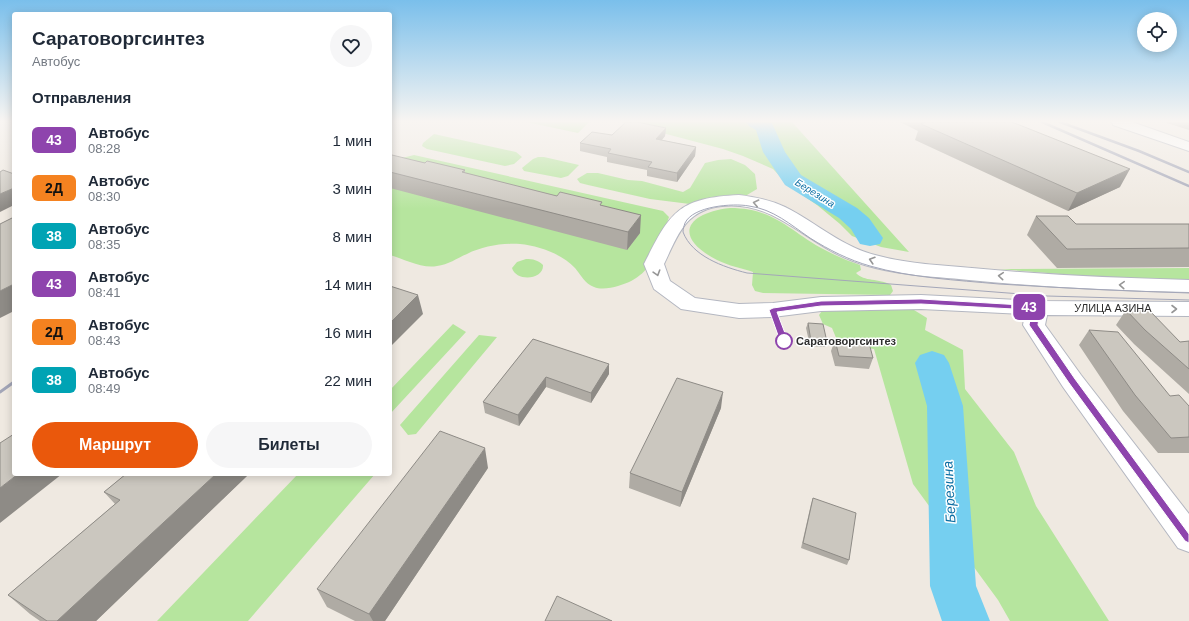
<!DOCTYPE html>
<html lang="ru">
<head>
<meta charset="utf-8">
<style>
  :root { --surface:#fff; --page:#f6f6f7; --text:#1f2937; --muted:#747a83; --accent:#ea580c }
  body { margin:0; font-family:Helvetica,sans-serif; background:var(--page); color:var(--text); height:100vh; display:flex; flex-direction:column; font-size:15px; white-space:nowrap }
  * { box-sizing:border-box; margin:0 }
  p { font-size:13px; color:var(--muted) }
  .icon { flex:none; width:22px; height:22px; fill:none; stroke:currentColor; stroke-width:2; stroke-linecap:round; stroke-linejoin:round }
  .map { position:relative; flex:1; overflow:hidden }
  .sheet { position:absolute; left:12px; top:12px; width:380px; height:464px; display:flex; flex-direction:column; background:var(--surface); border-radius:4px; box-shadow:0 2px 10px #0003 }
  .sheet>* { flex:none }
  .badge { padding:0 8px; border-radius:6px; font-size:14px; line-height:26px }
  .tools { position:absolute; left:1137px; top:12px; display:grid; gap:8px }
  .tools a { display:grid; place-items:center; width:40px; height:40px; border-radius:50%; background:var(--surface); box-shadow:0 2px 10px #0003; font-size:20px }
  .map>.badge { position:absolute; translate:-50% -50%; box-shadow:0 0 0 2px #fff }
  h2 { padding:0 20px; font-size:15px; line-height:36px }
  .round { display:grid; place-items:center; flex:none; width:42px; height:42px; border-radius:21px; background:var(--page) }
  .summary { display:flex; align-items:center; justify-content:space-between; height:68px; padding:0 20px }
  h1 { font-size:19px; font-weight:700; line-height:30px }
  .button { display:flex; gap:8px; margin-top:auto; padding:8px 20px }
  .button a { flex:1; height:46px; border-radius:24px; background:var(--accent); color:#fff; font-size:16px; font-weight:700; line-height:46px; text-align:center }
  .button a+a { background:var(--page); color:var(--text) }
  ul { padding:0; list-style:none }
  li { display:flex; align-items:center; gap:12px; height:48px; padding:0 20px }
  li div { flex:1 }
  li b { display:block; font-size:15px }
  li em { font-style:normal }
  li .badge { min-width:44px; font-weight:700; text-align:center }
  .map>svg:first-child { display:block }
</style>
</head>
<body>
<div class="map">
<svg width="1189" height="621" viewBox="0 0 1189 621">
  <rect width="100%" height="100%" fill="#efe9e1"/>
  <!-- green -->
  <path fill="#b6e59e" d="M526 122H589L578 133Z
    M621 122H792L909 252 881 247 852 236 840 224 817 205 789 186 773 169 743 156 723 149Z
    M434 134 516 152 522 157 514 164 505 166 427 149 422 146 423 143Z
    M414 155 654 209 663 211 669 217C658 249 654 276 618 286 611 288 601 290 594 287 585 284 581 275 575 268 562 254 539 246 520 244 503 243 483 246 467 254 457 258 448 265 437 266 422 269 404 259 390 255V161Z
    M538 157H544L579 165 568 176 561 178 524 171 522 168 533 159Z
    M731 159 745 165 755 174 757 189 747 195H732L690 204 650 199 588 185 580 183 577 179 587 173H598L628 180 642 181 683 192 690 188 705 163 718 160Z
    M730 208C775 208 789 231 825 250 836 256 848 261 860 265L861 270 856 273C864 282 879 278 891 285L893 291 890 295 763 293 755 291 752 285 753 272C741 268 729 266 717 260 672 237 686 213 730 208Z
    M526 259C533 259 538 260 543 265 544 280 516 282 512 268L517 262Z
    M1189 268V280L1124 279 998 269Z
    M834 309 914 310 927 318 925 330 963 350 965 389 1014 452 1036 506 1109 621H1010L998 600 913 484 874 349 839 345 832 328 823 324 819 315 822 311Z
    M453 324 466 332 390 414V390Z
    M479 335 497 337 416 434 408 435 400 425Z
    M298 474H375L248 621H157Z"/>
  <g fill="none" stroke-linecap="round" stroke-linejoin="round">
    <!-- river -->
    <path fill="#75cff0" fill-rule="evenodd" d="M746 122 772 123 785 152 801 175 857 208 869 218 883 238 880 244 870 246 860 244 851 229 839 218 785 185 763 152 756 130 749 126Z
      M932 351 944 355 949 363 963 406 976 586 990 621H942L930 586 927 406 915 363 920 355Z"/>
    <!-- street casing -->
    <g stroke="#b4b7c1" stroke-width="2">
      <path id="street" d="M1112 122H1132L1189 142V151L1113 125Z"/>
    </g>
    <!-- secondary casing -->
    <g stroke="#b4b7c1" stroke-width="2">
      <path id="secondary" d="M739 195C755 197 770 200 785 207 817 223 843 248 879 256 909 264 941 265 972 268 1044 275 1116 278 1189 280V292C1115 291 1042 287 969 280 930 276 890 275 853 261 806 244 775 200 722 206 685 210 678 235 664 264L670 281 695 298 739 304 773 303 821 297 921 295 1037 301 1189 302V316L1047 315 1045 325 1081 375 1189 514V552L1178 548 1063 387 1023 325 1025 314 921 309 821 311 773 317 739 318 681 309 654 289 644 264C670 213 677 198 739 195Z"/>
    </g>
    <!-- street -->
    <use href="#street" fill="#fff" fill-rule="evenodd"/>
    <!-- secondary -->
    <use href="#secondary" fill="#fff" fill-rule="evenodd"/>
    <!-- tram -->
    <path stroke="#a3a6b8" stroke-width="1" d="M1189 293C1126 291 1062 288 999 284 956 280 912 278 870 266 849 260 829 250 810 238 791 225 773 209 749 206 733 203 693 206 685 223 684 226 683 229 683 232 692 256 723 267 747 273L1047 296 1189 300"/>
    <!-- rail-far1 -->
    <path stroke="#a3a6b8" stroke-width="2.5" d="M1042 122 1189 186
      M1060 122 1139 151 1189 172"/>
    <!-- rail -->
    <path stroke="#a3a6b8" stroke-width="3" d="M0 392 14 382"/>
  </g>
  <!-- wall -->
  <path fill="#afaba4" d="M900 122H1012L1120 187 1068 211 915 140 918 131Z
    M1164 122H1189V130Z
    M666 128 665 136 662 140 696 147 695 156 677 182 647 176V170L607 162V157L580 151V143L612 135Z
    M390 156 465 170V173L557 196 602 206 640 233 627 250 390 188Z
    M1036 216 1076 224H1189V267L1057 268 1027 235Z
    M1126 310 1180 342 1189 341V394L1134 344 1116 325Z
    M808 323 827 342 825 347 810 346 806 328Z
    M1089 330 1170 396 1189 406V453H1158L1123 411 1079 345Z
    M533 339 609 374 591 403 546 387 519 426 485 413 483 402Z
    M835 340 873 358 869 369 835 366 831 351Z
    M721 408 680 507 629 488 630 473Z
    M488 468 385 621H355L327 607 317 589Z
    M126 474H248V475L96 621H40L30 614 8 595 115 504 104 492Z
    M813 498 849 560 847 565 801 548 811 504Z"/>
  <!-- shaded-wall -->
  <path fill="#8e8b86" d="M666 128 665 136 655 148 656 139Z
    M696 147 695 156 677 182V173Z
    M1130 169 1120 187 1068 211 1077 193Z
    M14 188V205L0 212V194Z
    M641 215 640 233 627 250 628 232Z
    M14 284V311L0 318V291Z
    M418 295 423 314 390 347V323Z
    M609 364V374L591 403V393Z
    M546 377V387L519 426 518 415Z
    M723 392 721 408 680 507 682 492Z
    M485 448 488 468 385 621H373L369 614Z
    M18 474H62L0 523V488Z
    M216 474H248V475L96 621H57Z"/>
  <!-- building -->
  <path fill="#cbc7bf" stroke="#8e8b86" d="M626 122H637L666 128 656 139 696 147 677 173 648 167 652 162 608 153 611 149 580 143 592 132 612 135Z
    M925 122H1012L1130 169 1077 193 921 124Z
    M392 155 425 163 427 161 465 170 462 172 557 196 560 192 602 202 600 205 641 215 628 232 390 172V156Z
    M3 170 14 174V188L0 194V172Z
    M1036 216H1068L1076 224H1189V248L1067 249Z
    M14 217V284L0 291V224Z
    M390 286 418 295 390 323Z
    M1126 310H1149L1180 342 1189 341V369L1145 330Z
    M808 323 823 324 827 342 811 341Z
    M1089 330 1118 332 1170 396 1179 395 1189 406V437L1171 438 1135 395Z
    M533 339 609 364 591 393 546 377 518 415 483 402Z
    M835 340 869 343 873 358 839 356Z
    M677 378 723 392 682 492 630 473Z
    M440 431 485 448 369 614 317 589Z
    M14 434V474H18L0 488V443Z
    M126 474H216L57 621H47L8 595 120 500 104 492Z
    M813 498 856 513 849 560 803 543Z
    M557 596 612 621H545Z"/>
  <!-- one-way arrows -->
  <defs><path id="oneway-chevron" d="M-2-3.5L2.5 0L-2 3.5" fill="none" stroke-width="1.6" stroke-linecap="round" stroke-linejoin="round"/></defs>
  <g stroke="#969696">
    <use href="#oneway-chevron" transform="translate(756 203) rotate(-168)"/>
    <use href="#oneway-chevron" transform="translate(872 260) rotate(-163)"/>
    <use href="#oneway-chevron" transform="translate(657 273) rotate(73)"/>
    <use href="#oneway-chevron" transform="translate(1001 276) rotate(-175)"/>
    <use href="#oneway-chevron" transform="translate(1122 285) rotate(-176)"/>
    <use href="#oneway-chevron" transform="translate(1174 309)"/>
  </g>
  <!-- sky -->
  <linearGradient id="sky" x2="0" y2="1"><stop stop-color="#7abfeb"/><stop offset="0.58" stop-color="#f8f5f2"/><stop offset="1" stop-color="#f8f5f2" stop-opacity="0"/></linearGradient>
  <rect width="1189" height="209" fill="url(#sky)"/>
  <!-- line -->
  <path fill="#8e44ad" stroke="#fff" d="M921 299 1039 306 1040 308 1038 325 1075 379 1189 534V543L1185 541 1069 383 1029 325 1032 310 921 304 821 306 777 312 788 341 784 344 780 341 769 310 773 308 821 301Z"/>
  <!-- markers -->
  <circle fill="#fff" stroke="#8e44ad" stroke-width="2" cx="784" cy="341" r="8"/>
  <g text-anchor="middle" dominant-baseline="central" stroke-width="3" stroke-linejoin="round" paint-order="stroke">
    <!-- far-water labels -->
    <g font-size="10" font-style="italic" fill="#0d6fa3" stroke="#fff">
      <text transform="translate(815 193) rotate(32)">Березина</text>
    </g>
    <!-- street labels -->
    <g font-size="11" fill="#2e2e2e" stroke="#fff">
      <text x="1113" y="308">УЛИЦА АЗИНА</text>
    </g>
    <!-- stop labels -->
    <g font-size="11" font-weight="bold" fill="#2e2e2e" stroke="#fff" text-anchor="start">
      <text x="796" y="341">Саратоворгсинтез</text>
    </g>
    <!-- near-water labels -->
    <g font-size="14" font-style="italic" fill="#0d6fa3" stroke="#fff">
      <text transform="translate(949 492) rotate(-93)">Березина</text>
    </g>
  </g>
</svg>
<div class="tools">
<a><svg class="icon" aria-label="locate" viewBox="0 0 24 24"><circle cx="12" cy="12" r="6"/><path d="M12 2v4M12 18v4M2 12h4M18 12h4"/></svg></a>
</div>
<b class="badge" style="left:1029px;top:307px;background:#8e44ad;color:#fff">43</b>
<section class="sheet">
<div class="summary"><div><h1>Саратоворгсинтез</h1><p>Автобус</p></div><a class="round"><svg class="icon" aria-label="heart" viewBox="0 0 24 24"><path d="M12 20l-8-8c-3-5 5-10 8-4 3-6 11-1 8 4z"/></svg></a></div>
<h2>Отправления</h2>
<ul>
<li><span class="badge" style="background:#8e44ad;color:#fff">43</span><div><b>Автобус</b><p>08:28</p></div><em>1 мин</em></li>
<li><span class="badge" style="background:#f58220;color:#111">2Д</span><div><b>Автобус</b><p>08:30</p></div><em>3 мин</em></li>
<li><span class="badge" style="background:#00a3b4;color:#fff">38</span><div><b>Автобус</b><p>08:35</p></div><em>8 мин</em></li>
<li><span class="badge" style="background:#8e44ad;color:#fff">43</span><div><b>Автобус</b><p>08:41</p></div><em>14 мин</em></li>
<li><span class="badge" style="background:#f58220;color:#111">2Д</span><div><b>Автобус</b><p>08:43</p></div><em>16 мин</em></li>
<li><span class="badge" style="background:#00a3b4;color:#fff">38</span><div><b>Автобус</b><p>08:49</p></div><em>22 мин</em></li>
</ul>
<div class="button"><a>Маршрут</a><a>Билеты</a></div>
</section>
</div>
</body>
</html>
